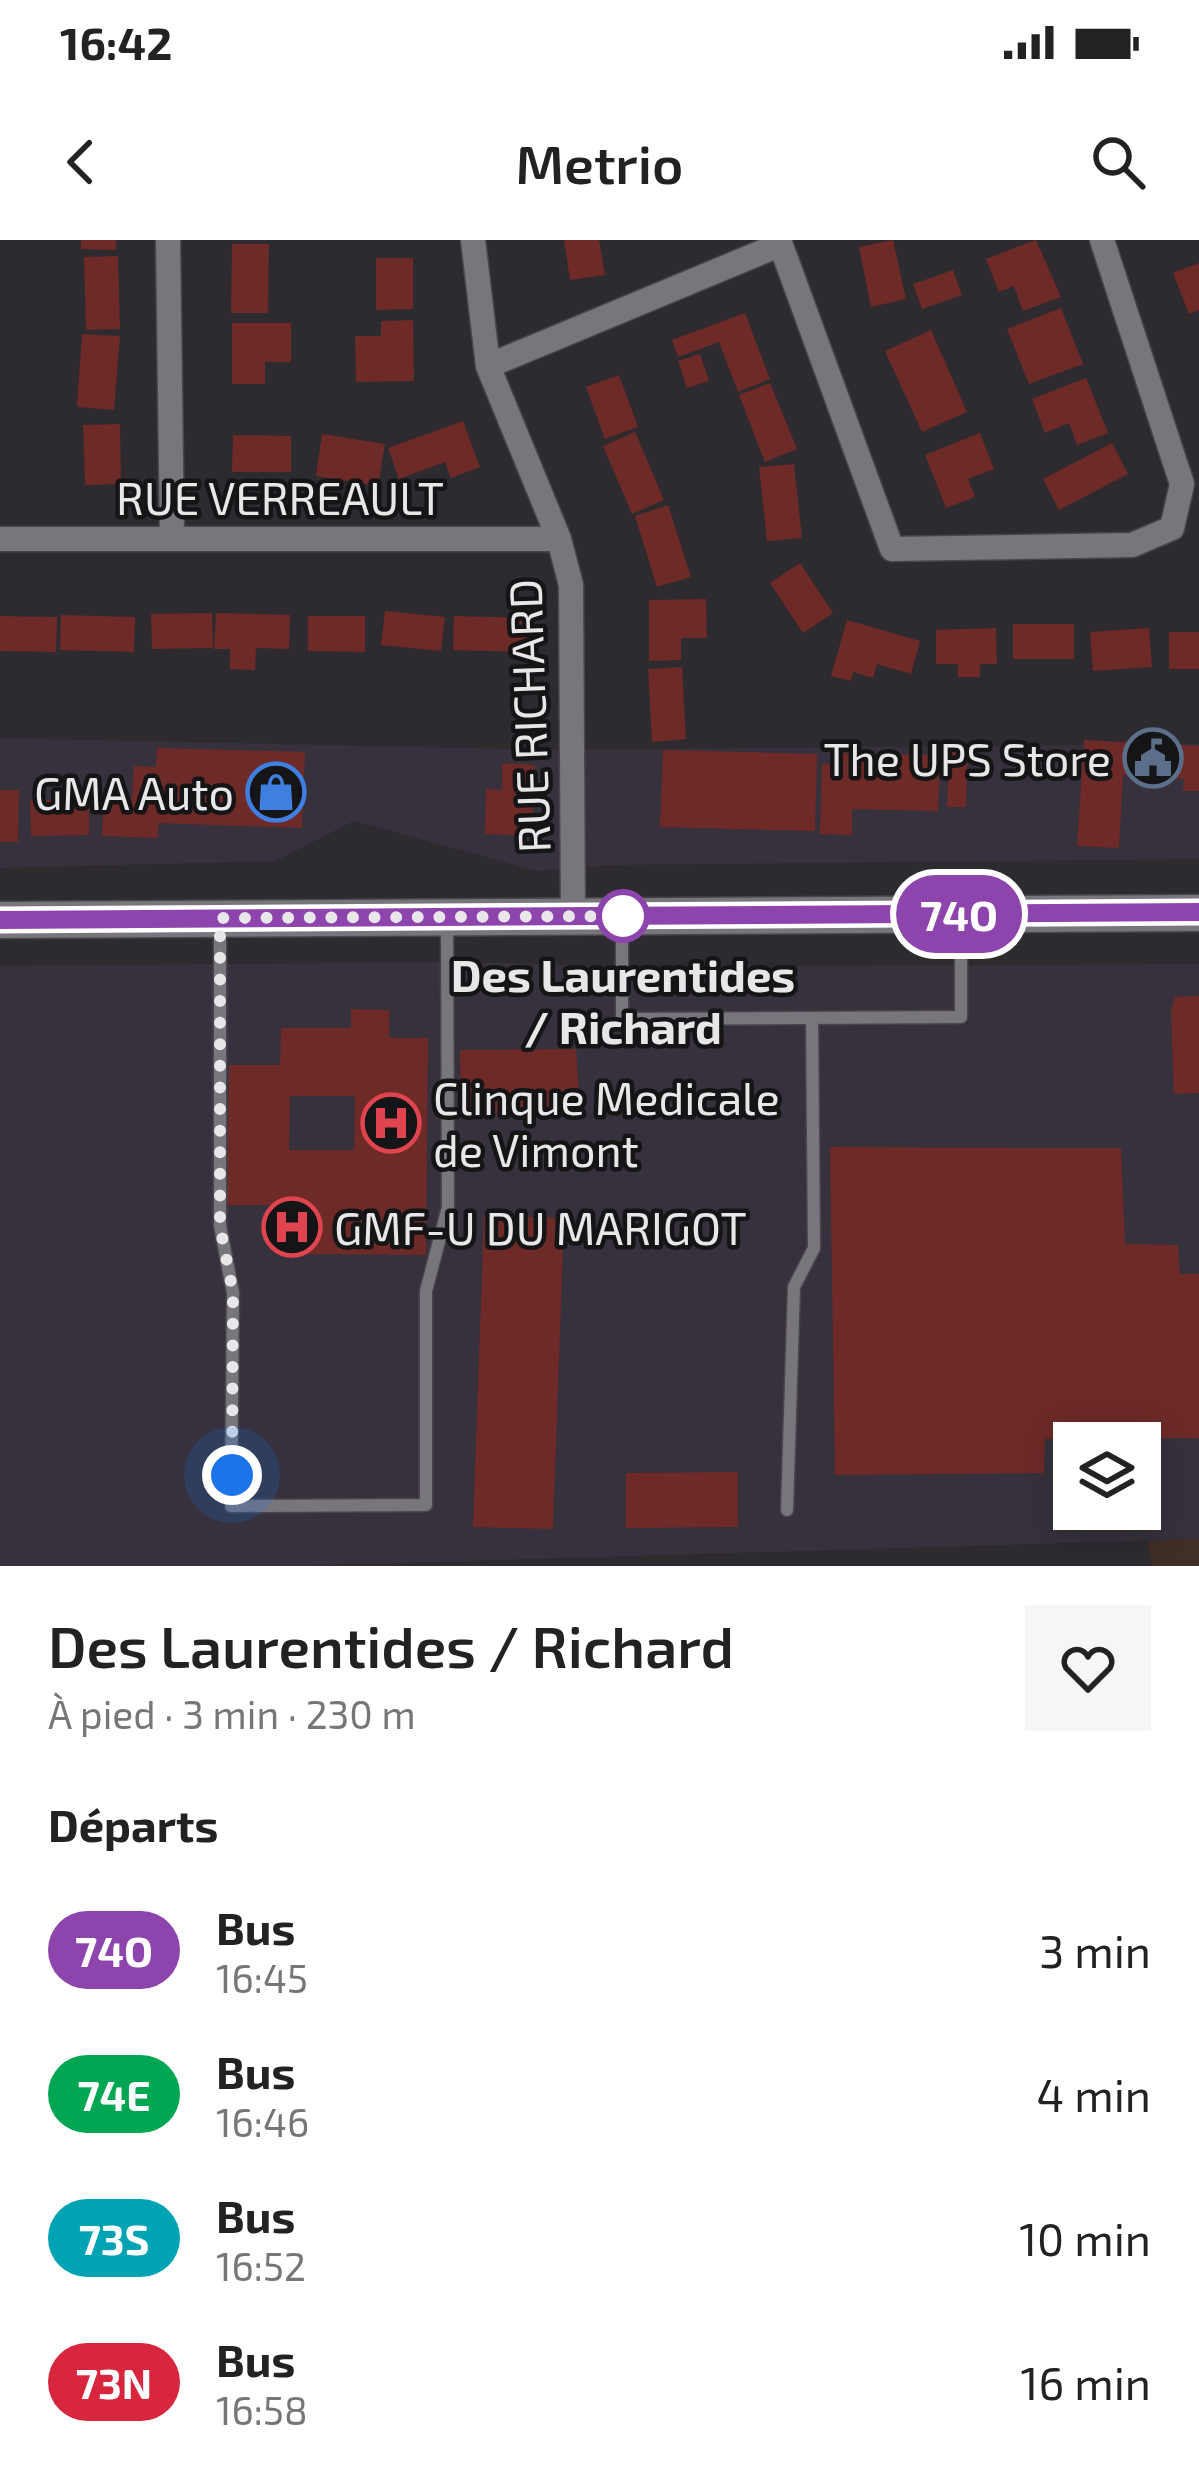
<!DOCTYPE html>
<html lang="fr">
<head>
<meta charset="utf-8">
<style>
  :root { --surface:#fff; --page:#f6f6f6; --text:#222; --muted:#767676 }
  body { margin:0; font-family:"Exo 2",sans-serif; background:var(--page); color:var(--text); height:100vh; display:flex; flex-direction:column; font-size:45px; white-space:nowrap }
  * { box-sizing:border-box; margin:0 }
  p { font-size:39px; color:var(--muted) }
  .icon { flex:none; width:66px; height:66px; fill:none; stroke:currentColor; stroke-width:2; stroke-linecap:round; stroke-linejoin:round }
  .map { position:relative; height:1326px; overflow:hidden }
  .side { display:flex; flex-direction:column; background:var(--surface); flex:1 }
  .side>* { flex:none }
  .badge { padding:0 24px; border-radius:39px; font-size:42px; line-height:78px }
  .controls { position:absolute; left:1053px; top:1182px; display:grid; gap:24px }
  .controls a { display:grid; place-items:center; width:108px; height:108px; border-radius:0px; background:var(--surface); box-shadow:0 6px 30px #0003; font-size:60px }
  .you { position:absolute; width:60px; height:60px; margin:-30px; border:9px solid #fff; border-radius:50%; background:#1a73e8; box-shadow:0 0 0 18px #1a73e833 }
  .map>.badge { position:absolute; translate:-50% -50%; box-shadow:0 0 0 6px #fff }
  h2 { padding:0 48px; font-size:45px; line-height:108px }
  .round { display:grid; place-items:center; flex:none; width:126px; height:126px; border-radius:0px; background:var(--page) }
  .summary { display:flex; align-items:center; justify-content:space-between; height:204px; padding:0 48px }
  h1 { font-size:57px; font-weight:600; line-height:90px }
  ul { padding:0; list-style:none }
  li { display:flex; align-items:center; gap:36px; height:144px; padding:0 48px }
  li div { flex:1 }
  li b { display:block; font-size:45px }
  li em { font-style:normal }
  li .badge { min-width:132px; font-weight:700; text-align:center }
  .status { display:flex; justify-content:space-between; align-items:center; height:84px; padding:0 60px; background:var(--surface); direction:ltr }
  .status svg { height:33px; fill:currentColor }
  header { display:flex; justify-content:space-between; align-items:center; height:156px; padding:0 48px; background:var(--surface); font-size:54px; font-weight:600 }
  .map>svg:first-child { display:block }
</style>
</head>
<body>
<div class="status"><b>16:42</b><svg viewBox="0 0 49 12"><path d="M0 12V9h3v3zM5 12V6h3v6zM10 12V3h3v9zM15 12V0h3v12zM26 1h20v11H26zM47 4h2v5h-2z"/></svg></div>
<header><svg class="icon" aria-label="back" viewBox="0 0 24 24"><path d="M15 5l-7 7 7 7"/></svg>Metrio<svg class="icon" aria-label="search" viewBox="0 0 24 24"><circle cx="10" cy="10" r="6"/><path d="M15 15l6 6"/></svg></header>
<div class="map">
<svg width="1199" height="1326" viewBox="0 0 1199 1326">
  <rect width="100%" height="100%" fill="#2d2b30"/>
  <!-- built -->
  <path fill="#36313c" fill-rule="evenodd" d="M0 498 560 510 1199 504V619L615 625 537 631 354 581 275 621 0 628Z
    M461 722 644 727 1199 724V1299L301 1326H0V726ZM1074 1203H1140V1269H1074Z"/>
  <!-- industrial -->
  <path fill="#412e27" d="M1199 1299V1326H1152L1148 1301Z"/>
  <!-- building -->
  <path fill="#6d2a27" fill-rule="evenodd" d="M81 0H116V10L81 9Z
    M564 0H599L605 35 570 40Z
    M893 0 906 59 871 67 859 7Z
    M1036 0 1061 57 1023 71 1014 46 999 52 986 19Z
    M232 4H269L268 73H231Z
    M118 16 120 89 86 90 84 17Z
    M376 18H413V69L376 70Z
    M1199 23V70L1189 74 1173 33Z
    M953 30 962 55 922 69 913 44Z
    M1061 68 1083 124 1029 144 1007 89Z
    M745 73 770 139 738 152 719 102 678 117 672 100Z
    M413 80 414 141 356 142 355 96H381V81Z
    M232 83H291V122H265V144H232Z
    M931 90 967 172 922 192 885 111Z
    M82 94 120 96 114 170 77 167Z
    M700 114 709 141 687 148 678 121Z
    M619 135 638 187 605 199 586 147Z
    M1086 138 1108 193 1077 205 1069 183 1045 193 1032 159Z
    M770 143 797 209 765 222 739 155Z
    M463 181 480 227 451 238 445 222 399 239 388 208Z
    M120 184 121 244 85 245 83 185Z
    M635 192 664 260 632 274 603 206Z
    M980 193 994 229 968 239 975 257 946 268 925 215Z
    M322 194 385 204 378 246 316 236Z
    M233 195 291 196V232H232Z
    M1112 203 1128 234 1059 270 1043 239Z
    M794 224 802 298 767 301 759 227Z
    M668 265 691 337 657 347 635 276Z
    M800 323 833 373 803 393 770 343Z
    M706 359 707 398H681V420L649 421V360Z
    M385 371 445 377 441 411 381 405Z
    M212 373 213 408 152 409 151 374Z
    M216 373 290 375 289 409 256 408 255 430 230 429V409H214Z
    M61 375 135 377 134 412 60 410Z
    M0 376 57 377 56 412 0 411Z
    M308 376H365V412L308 411Z
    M454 376 530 378 529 412 453 410Z
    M847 380 920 401 911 434 877 424 873 438 853 432 851 441 831 436Z
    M1013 384H1074V419H1013Z
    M996 388 997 424H980V437H958V424H936V390Z
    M1149 388 1152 427 1093 431 1090 392Z
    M1169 392H1199V429H1169Z
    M682 427 686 499 652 502 648 429Z
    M1084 500 1199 506V551H1183L1184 539 1123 535 1119 608 1077 606Z
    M157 508 305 512 302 588 158 583V598L102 596 104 557 132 558 134 526 156 527Z
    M949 508 968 509 966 567H947Z
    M663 510 817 514 815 591 660 587Z
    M839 513 940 515 938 571 852 569V595L820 594 822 524 838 525Z
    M502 523 535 525 532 596 485 594 486 549 502 550Z
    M0 550H19L18 602H0Z
    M89 559V595L31 596 30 560Z
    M1199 756V853L1174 854 1171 771 1175 757Z
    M351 769 389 770V798H428L426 1015 309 1014 310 965H227L229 825H280L281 788H351ZM290 856H355L354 910H289Z
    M576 809 580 870 461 874 460 810Z
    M830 907 1121 908 1125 1004 1178 1005 1180 1034H1199V1198L1045 1199 1044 1233 835 1235Z
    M484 976 564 978 553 1289 473 1287Z
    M738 1232V1287L626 1288V1233Z"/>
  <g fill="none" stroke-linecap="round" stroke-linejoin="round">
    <!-- lane casing -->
    <g stroke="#48464a" stroke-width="15">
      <path id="lane" d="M622 683V779L961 777V680
        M220 685V986L233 1053 231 1266 426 1265V1051L448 967 447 680
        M787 1270 794 1047 814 1008 812 778"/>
    </g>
    <!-- street casing -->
    <g stroke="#48464a" stroke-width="27">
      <path id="street" d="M168 0 172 297
        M473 0 488 126 559 299 571 345 573 676
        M779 0 892 309 1132 305 1172 288 1182 244 1102 0
        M488 126 779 5
        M0 299H559"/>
    </g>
    <!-- secondary casing -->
    <g stroke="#48464a" stroke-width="39">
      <path id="secondary" d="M0 680 1199 673"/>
    </g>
    <!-- lane -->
    <use href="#lane" stroke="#78767c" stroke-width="12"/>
    <!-- street -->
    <use href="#street" stroke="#78767c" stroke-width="24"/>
    <!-- secondary -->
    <use href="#secondary" stroke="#78767c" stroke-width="36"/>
  </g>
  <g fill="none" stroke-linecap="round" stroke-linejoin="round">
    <!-- line casing -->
    <g stroke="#fff" stroke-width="27">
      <path id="line" d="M0 680 1199 672"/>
    </g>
    <!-- line -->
    <use href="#line" stroke="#8e44ad" stroke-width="18"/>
    <!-- walk -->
    <path stroke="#e8e6e9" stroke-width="12" stroke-dasharray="0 21.6" d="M232 1235 233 1053 220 986V678L623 676"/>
  </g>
  <!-- icons -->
  <defs>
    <g id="civic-ring" transform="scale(3)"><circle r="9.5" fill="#151416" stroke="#5c6f8a" stroke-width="1.5"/><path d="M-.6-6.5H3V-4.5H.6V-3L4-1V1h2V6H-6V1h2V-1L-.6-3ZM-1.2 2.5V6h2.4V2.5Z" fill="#5c6f8a"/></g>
    <g id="shop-ring" transform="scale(3)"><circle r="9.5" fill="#151416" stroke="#3f7fe0" stroke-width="1.5"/><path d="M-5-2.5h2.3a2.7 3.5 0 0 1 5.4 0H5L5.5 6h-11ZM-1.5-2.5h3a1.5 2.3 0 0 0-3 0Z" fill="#3f7fe0"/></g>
    <g id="hospital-ring" transform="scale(3)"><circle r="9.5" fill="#151416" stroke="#e0444e" stroke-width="1.5"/><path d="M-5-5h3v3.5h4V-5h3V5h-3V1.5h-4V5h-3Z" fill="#e0444e"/></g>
  </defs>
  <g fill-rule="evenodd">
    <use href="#civic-ring" x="1153" y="518"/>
    <use href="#shop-ring" x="276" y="552"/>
    <use href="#hospital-ring" x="391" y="883"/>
    <use href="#hospital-ring" x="292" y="987"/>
  </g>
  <!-- markers -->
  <circle fill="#fff" stroke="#8e44ad" stroke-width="6" cx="623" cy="676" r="24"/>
  <g text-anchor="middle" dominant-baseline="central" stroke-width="9" stroke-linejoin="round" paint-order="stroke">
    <!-- street labels -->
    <g font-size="45" fill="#e8e6e9" stroke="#151416">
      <text x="280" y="257">RUE VERREAULT</text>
      <text transform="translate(528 476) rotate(-92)">RUE RICHARD</text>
    </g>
    <!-- poi labels -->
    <g font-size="45" fill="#e8e6e9" stroke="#151416" text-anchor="end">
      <text x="1111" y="518">The UPS Store</text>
      <text x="234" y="552">GMA Auto</text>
      <text x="433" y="857" text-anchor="start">Clinque Medicale<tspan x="433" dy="52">de Vimont</tspan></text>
      <text x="334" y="987" text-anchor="start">GMF-U DU MARIGOT</text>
    </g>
    <!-- stop labels -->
    <g font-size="45" font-weight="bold" fill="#e8e6e9" stroke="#151416">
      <text x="623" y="734">Des Laurentides<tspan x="623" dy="52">/ Richard</tspan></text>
    </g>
  </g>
</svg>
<div class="controls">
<a><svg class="icon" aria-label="layers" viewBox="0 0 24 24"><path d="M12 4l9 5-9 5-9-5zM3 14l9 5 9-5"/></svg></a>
</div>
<div class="you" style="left:232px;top:1235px"></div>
<b class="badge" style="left:959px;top:674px;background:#8e44ad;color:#fff">74O</b>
</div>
<section class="side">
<div class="summary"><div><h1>Des Laurentides / Richard</h1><p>À pied · 3 min · 230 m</p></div><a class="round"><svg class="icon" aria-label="heart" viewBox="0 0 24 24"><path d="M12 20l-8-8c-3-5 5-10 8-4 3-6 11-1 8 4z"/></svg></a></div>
<h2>Départs</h2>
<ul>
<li><span class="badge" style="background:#8e44ad;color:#fff">74O</span><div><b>Bus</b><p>16:45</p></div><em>3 min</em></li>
<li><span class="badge" style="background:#00a651;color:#fff">74E</span><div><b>Bus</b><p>16:46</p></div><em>4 min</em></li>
<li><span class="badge" style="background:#00a3b4;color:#fff">73S</span><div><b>Bus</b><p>16:52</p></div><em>10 min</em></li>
<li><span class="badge" style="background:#d7263d;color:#fff">73N</span><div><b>Bus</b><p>16:58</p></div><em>16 min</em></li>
</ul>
</section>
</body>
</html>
